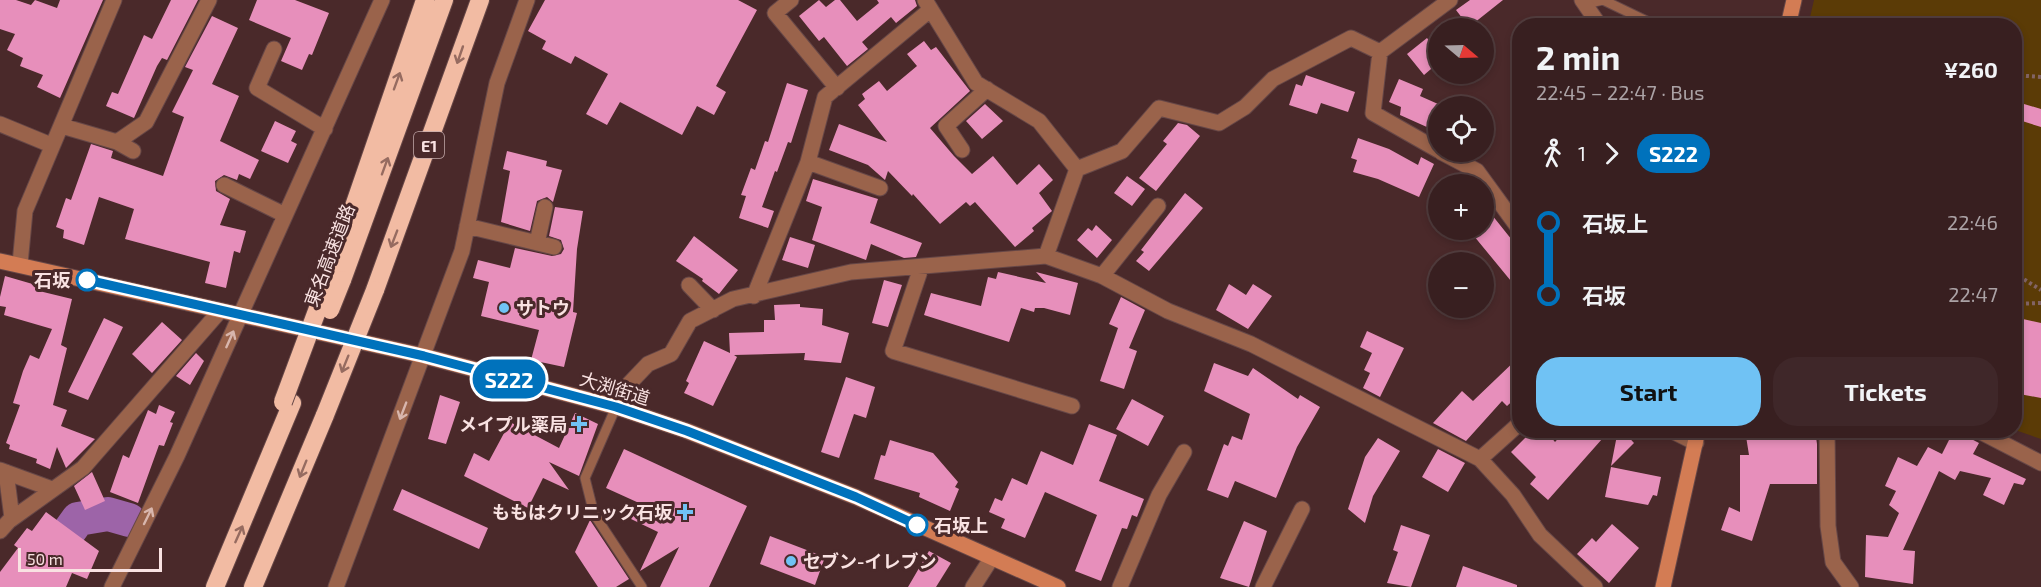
<!DOCTYPE html>
<html lang="en">
<head>
<meta charset="utf-8">
<style>
  :root { --surface:#381f20; --page:#3f2729; --text:#f1f3f6; --muted:#aba2a5; --line:#523d3e; --accent:#70c2f4 }
  body { margin:0; font-family:"Exo 2","Noto Sans JP",sans-serif; background:var(--page); color:var(--text); height:100vh; display:flex; flex-direction:column; font-size:22px; white-space:nowrap }
  * { box-sizing:border-box; margin:0 }
  p { font-size:20px; color:var(--muted) }
  .icon { flex:none; width:33px; height:33px; fill:none; stroke:currentColor; stroke-width:2; stroke-linecap:round; stroke-linejoin:round }
  .map { position:relative; flex:1; overflow:hidden }
  .side { position:absolute; left:1512px; top:18px; width:510px; height:420px; display:flex; flex-direction:column; background:var(--surface); border-radius:24px; box-shadow:0 3px 9px #0003,0 0 0 2px var(--line) }
  .side>* { flex:none }
  .badge { padding:0 12px; border-radius:20px; font-size:21px; line-height:39px }
  .needle { width:39px; rotate:109deg }
  .fabs { position:absolute; left:1428px; top:18px; display:grid; gap:12px }
  .fabs a { display:grid; place-items:center; width:66px; height:66px; border-radius:50%; background:var(--surface); box-shadow:0 3px 9px #0003,0 0 0 2px var(--line); font-size:30px }
  .scale { position:absolute; left:18px; bottom:15px; width:144px; box-sizing:border-box; padding-left:6px; border:3px solid #f9e2e2; border-top:0; font-size:16px; line-height:21px; white-space:nowrap; color:#f9e2e2; -webkit-text-stroke:4px #4a292a; paint-order:stroke }
  .map>.badge { position:absolute; translate:-50% -50%; box-shadow:0 0 0 3px #fff }
  .legs { display:flex; align-items:center; gap:9px; height:66px; padding:0 24px; font-size:20px }
  .legs p { margin-inline-start:auto }
  .head { display:flex; align-items:center; justify-content:space-between; height:102px; padding:0 24px }
  h1 { font-size:33px; font-weight:700; line-height:45px }
  .cta { display:flex; gap:12px; margin-top:auto; padding:12px 24px }
  .cta a { flex:1; height:69px; border-radius:24px; background:var(--accent); color:#111; font-size:24px; font-weight:700; line-height:69px; text-align:center }
  .cta a+a { background:var(--page); color:var(--text) }
  ul { padding:0 24px; list-style:none }
  li { display:flex; align-items:center; gap:21px; height:72px; font-size:22px }
  li i { display:grid; place-items:center; width:9px; height:100%; margin:0 8px; background:currentColor }
  li i::after { content:''; width:15px; height:15px; margin:-8px; border:4px solid; border-radius:50%; background:var(--surface) }
  li p { margin-inline-start:auto }
  li:first-child i { background:linear-gradient(#0000 50%,currentColor 0) }
  li:last-child i { background:linear-gradient(currentColor 50%,#0000 0) }
  .map>svg:first-child { display:block }
</style>
</head>
<body>
<div class="map">
<svg width="2041" height="587" viewBox="0 0 2041 587">
  <rect width="100%" height="100%" fill="#4a292a"/>
  <!-- green -->
  <path fill="#5b3b06" d="M1814 0H2041V439L2015 430 2014 26H1808Z"/>
  <g fill="none" stroke-linecap="round" stroke-linejoin="round">
    <!-- river -->
    <path stroke="#9d64a8" stroke-width="34" d="M29 587 78 519 108 514 129 520"/>
  </g>
  <!-- building -->
  <path fill="#e78fbb" d="M0 0H16L31 5 35 0 57 8 60 0H103L60 98 37 87 43 75 20 66 23 58 7 50 15 34 0 29Z
    M171 0H198L167 60 162 58 157 66 134 118 106 106 112 92 118 94 144 35 152 39Z
    M257 0H295L329 13 312 55 309 54 302 70 281 61 291 38 249 20Z
    M545 0H738L757 10 716 86 726 92 714 115 697 106 682 135 620 102 607 125 586 114 608 74 575 56 571 64 542 49 546 41 528 31Z
    M819 0 826 7 835 0H840L857 21 879 3 877 0H915L917 6 896 23 891 17 862 42 868 49 847 66 824 37 819 41 799 16Z
    M1470 0H1503L1469 27 1456 10Z
    M212 16 238 28 212 84 239 96 220 141 259 160 250 179 239 174 237 180 224 175 215 181 216 191 230 199 220 225 246 231 240 253 234 251 226 288 205 283 210 262 125 239 134 209 99 197 84 245 63 238 64 230 56 227 66 198 71 200 91 144 113 151 111 158 163 176 184 117 172 112 193 70 185 67Z
    M1427 38 1438 52V63L1424 75 1407 54Z
    M924 41 931 50 936 47 970 91 930 128 954 156 972 174 993 156 1017 185 1039 164 1053 180 1039 193 1052 211 1032 228 1034 231 1015 247 975 202 970 206 966 202 940 224 913 194 912 196 888 171 885 180 868 165 829 150 839 124 887 142 858 105 865 99 862 94 879 81 887 91 917 66 907 54Z
    M1306 75 1355 92 1348 112 1321 103 1317 114 1289 105 1296 84 1302 86Z
    M1399 79 1423 89 1420 96 1438 104V132L1400 115 1401 107 1389 102Z
    M787 83 808 90 791 143 788 142 777 172 775 171 762 207 774 211 768 228 739 218 746 196 741 195 751 168 755 170 765 141 768 142Z
    M985 104 1003 121 982 139 966 121Z
    M2024 104 2041 109V127L2019 120Z
    M275 121 296 131 291 141 297 144 288 163 261 151Z
    M1178 123 1187 125 1200 136 1156 191 1139 178 1167 144 1163 141Z
    M1358 138 1389 149 1418 165 1421 157 1434 164 1419 197 1378 179 1353 172 1357 160 1351 158Z
    M507 151 547 161 546 166 562 170 553 202 547 197 537 201 530 231 501 222 510 171 503 169Z
    M1127 176 1145 189 1132 206 1114 193Z
    M813 179 878 199 870 223 922 243 916 257 904 258 871 244 866 260 812 240 822 207 806 201Z
    M1185 193 1203 208 1149 271 1136 261 1144 252 1141 250Z
    M1484 205 1520 250V292L1469 230H1484Z
    M555 207 583 211 577 249 573 312 577 313 564 367 531 360 539 330 481 316 489 282 473 278 478 260 510 268 515 248 552 256 561 254 564 249 561 240 549 236Z
    M1096 225 1112 240 1097 258 1077 240 1088 228 1092 231Z
    M694 236 738 270 719 294 702 281 703 279 676 261Z
    M790 237 815 245 808 268 782 260Z
    M998 272 1046 283 1036 272 1078 283 1070 315 1044 308H1035L1034 312 1021 308 1009 342 924 315 931 293 981 306 988 277 996 279Z
    M5 276 36 285 35 290 72 299 61 345 67 348 53 405 67 410 61 426 95 439 66 468 57 447 50 469 36 463 37 459 9 449 10 445 6 443 20 405 13 403 23 371 30 355 39 359 52 329 4 315 6 307 0 306V297Z
    M884 280 902 285 888 327 872 323Z
    M1229 284 1246 295 1253 284 1272 296 1248 329 1216 310Z
    M1121 297 1145 310 1129 348 1137 351 1124 389 1100 381 1118 328 1109 324Z
    M800 304V307L823 309 822 325 849 333 841 363 804 360 805 353 734 355 737 357 713 406 684 393 689 383 686 381 704 341 730 353 729 333 764 332V320H775L774 305Z
    M2014 317 2041 323V398L2014 393Z
    M104 318 123 327 88 400 68 392Z
    M162 322 182 340 152 373 132 354Z
    M1367 331 1404 348 1380 397 1363 388 1370 373 1364 370 1372 353 1360 347Z
    M196 353 204 361 190 385 176 376Z
    M1520 356V394L1507 406 1502 401 1466 441 1433 423 1462 391 1473 401Z
    M1214 363 1248 376 1253 368 1298 399 1300 395 1320 407 1297 447 1276 498 1235 481 1228 498 1207 490 1224 444 1228 446 1232 436 1242 440 1250 414 1204 391Z
    M846 377 875 387 866 418 854 414 839 458 821 452Z
    M440 395 460 402 446 444 428 439Z
    M1132 399 1164 416 1148 446 1116 429Z
    M159 405 175 412 170 422 173 423 164 446 159 445 138 503 110 492 123 455 129 458 148 410 156 414Z
    M575 413 598 424 579 476 549 462 569 490 543 478 528 508 464 476 474 453 489 461 510 422 559 448Z
    M1089 424 1117 435 1099 481 1144 499 1137 517 1132 515 1127 529 1122 528 1101 581 1075 571 1097 515 1045 492 1025 538 1001 528 1005 519 989 512 995 498 1002 501 1012 478 1027 485 1041 451 1073 465Z
    M1533 430H1545L1555 442 1566 430H1610L1548 500 1530 484 1536 477 1511 452Z
    M1618 430H1622L1634 443 1611 466Z
    M1745 430H1815L1817 444V484H1770L1752 541 1721 530 1729 507 1740 512V455H1749Z
    M1954 430 1979 443 1973 454 2026 479 2023 485 2014 483 2004 505 1983 495 1991 478 1960 471 1955 480 1939 471 1903 550 1915 551 1913 584 1865 577 1866 535 1888 537 1899 513 1889 505 1896 491 1885 486 1898 457 1917 466 1928 447 1942 454Z
    M1378 438 1400 451 1373 496 1365 523 1348 509 1365 457Z
    M890 440 933 453 958 482 955 487 959 489 950 511 919 497 920 493 874 479 881 455 885 456Z
    M624 449 747 506 709 587H660L679 547 640 571 658 532 631 519 639 503 606 488Z
    M1438 449 1465 463 1448 492 1422 477Z
    M1611 467 1661 477 1657 496 1653 495 1648 505 1605 497Z
    M92 472 105 501 85 510 74 486Z
    M402 489 488 528 479 549 393 510Z
    M46 512 99 551 87 579 72 573 66 587H0V572L18 548 14 545 27 528 32 531Z
    M590 520 629 579 616 587H598L575 552Z
    M1244 521 1267 531 1249 587 1220 578Z
    M1612 524 1639 548 1609 583 1577 554 1592 538 1596 542Z
    M1401 525 1430 535 1411 587 1387 583 1398 552 1393 550Z
    M770 536 825 557 815 585 760 564Z
    M929 551 951 563 936 587H908Z
    M1463 566 1517 585V587H1456Z"/>
  <g fill="none" stroke-linecap="round" stroke-linejoin="round">
    <!-- lane casing -->
    <g stroke="#664747" stroke-width="11">
      <path id="lane" d="M1585 4 1603 0 1657 26
        M616 407 585 478 594 514 642 587"/>
    </g>
    <!-- street casing -->
    <g stroke="#664747" stroke-width="17">
      <path id="street" d="M791 0 775 13 837 88
        M925 0 976 83 1039 121 1077 169 1046 256
        M1582 0 1600 26
        M274 49 257 88 325 129
        M1380 52 1373 113 1438 150
        M0 124 51 145
        M62 126 117 142 133 151
        M117 142 146 122 209 0
        M962 150 946 126 987 89
        M1441 152 1477 171 1520 230
        M808 162 880 188
        M1077 169 1122 151 1159 108 1219 123 1245 107 1273 79 1351 38 1380 52 1450 0
        M224 185 285 215
        M467 226 554 247
        M537 243 545 207
        M20 264 25 211 114 0
        M921 268 893 351 1072 406
        M1102 276 1158 206
        M689 285 713 310
        M754 296 808 162 825 97 930 10
        M616 407 628 385 648 364 671 354 690 321 733 299 851 272 1046 256 1102 276 1168 311 1251 344 1480 459 1513 495 1540 535 1595 587
        M1670 430 1696 443
        M1827 430 1828 526 1833 562 1851 587
        M1977 430 2041 463
        M1480 459 1520 423
        M0 470 52 489
        M6 472 12 518
        M0 531 9 521 83 468 220 311
        M112 587 177 456 382 0
        M336 587 462 251 497 83 527 0
        M973 587 991 559
        M1120 587 1159 495 1184 452
        M1263 587 1302 509"/>
    </g>
    <!-- secondary casing -->
    <g stroke="#664747" stroke-width="17">
      <path id="secondary" d="M1788 26 1794 0
        M0 261 424 356 616 407 687 431 856 497 1058 587
        M1663 587 1698 430"/>
    </g>
    <!-- highway casing -->
    <g stroke="#664747" stroke-width="20">
      <path id="highway" d="M330 276 425 0
        M342 280 444 0
        M375 290 480 0
        M215 587 292 403
        M253 587 325 415"/>
    </g>
    <!-- path -->
    <path stroke="#826465" stroke-width="4" stroke-dasharray="3 3" stroke-linecap="butt" d="M2014 75 2041 77
      M2014 273 2041 290
      M2014 304 2041 303"/>
    <!-- lane -->
    <use href="#lane" stroke="#9a634b" stroke-width="9"/>
    <!-- street -->
    <use href="#street" stroke="#9a634b" stroke-width="15"/>
    <!-- secondary -->
    <use href="#secondary" stroke="#d37c54" stroke-width="15"/>
    <!-- highway -->
    <use href="#highway" stroke="#f2bba3" stroke-width="18"/>
    <!-- highway-bridge casing -->
    <g stroke="#664747" stroke-width="20" stroke-linecap="butt">
      <path id="highway-bridge" d="M330 310 342 280
        M283 402 330 276
        M325 415 375 290"/>
    </g>
    <!-- highway-bridge -->
    <use href="#highway-bridge" stroke="#f2bba3" stroke-width="18"/>
  </g>
  <!-- one-way arrows -->
  <defs><path id="oneway-shaft" d="M-6 0H5M1.5-3L5.5 0L1.5 3" fill="none" stroke-width="1.6" stroke-linecap="round" stroke-linejoin="round" transform="scale(1.5)"/></defs>
  <g stroke="#966b60">
    <use href="#oneway-shaft" transform="translate(460 55) rotate(109)"/>
    <use href="#oneway-shaft" transform="translate(397 81) rotate(-70)"/>
    <use href="#oneway-shaft" transform="translate(385 166) rotate(-70)"/>
    <use href="#oneway-shaft" transform="translate(394 239) rotate(111)"/>
    <use href="#oneway-shaft" transform="translate(345 364) rotate(112)"/>
    <use href="#oneway-shaft" transform="translate(303 469) rotate(112)"/>
    <use href="#oneway-shaft" transform="translate(239 534) rotate(-66)"/>
  </g>
  <g stroke="#d8b6ad">
    <use href="#oneway-shaft" transform="translate(230 339) rotate(-66)"/>
    <use href="#oneway-shaft" transform="translate(403 411) rotate(111)"/>
    <use href="#oneway-shaft" transform="translate(148 516) rotate(-64)"/>
  </g>
  <g fill="none" stroke-linecap="round" stroke-linejoin="round">
    <!-- line-1 casing -->
    <g stroke="#fff" stroke-width="14">
      <path id="line-1" d="M87 280 424 356 616 407 687 431 856 497 917 525"/>
    </g>
    <!-- line-1 -->
    <use href="#line-1" stroke="#0072bc" stroke-width="9"/>
  </g>
  <!-- markers -->
  <g fill="#fff" stroke="#0072bc" stroke-width="3">
    <circle cx="87" cy="280" r="10"/>
    <circle cx="917" cy="525" r="10"/>
  </g>
  <g fill="#70c2f4" stroke="#4a292a" stroke-width="2">
    <circle cx="504" cy="308" r="6"/>
    <path d="M576 415h6v6h6v6h-6v6h-6v-6h-6v-6h6z"/>
    <path d="M682 503h6v6h6v6h-6v6h-6v-6h-6v-6h6z"/>
    <circle cx="791" cy="561" r="6"/>
  </g>
  <g text-anchor="middle" dominant-baseline="central" stroke-width="6" stroke-linejoin="round" paint-order="stroke">
    <!-- shield labels -->
    <rect fill="#4a292a" stroke="#c4aaab" stroke-width="1.5" x="414" y="132" width="30" height="26" rx="4.5"/>
    <g font-size="16" font-weight="bold" fill="#f9e2e2">
      <text x="429" y="145">E1</text>
    </g>
    <!-- street labels -->
    <g font-size="18" fill="#f9e2e2" stroke="#4a292a">
      <text transform="translate(329 255) rotate(-69)">東名高速道路</text>
      <text transform="translate(615 388) rotate(17)">大渕街道</text>
    </g>
    <!-- stop labels -->
    <g font-size="18" font-weight="bold" fill="#f9e2e2" stroke="#4a292a" text-anchor="end">
      <text x="70" y="280">石坂</text>
      <text x="934" y="525" text-anchor="start">石坂上</text>
    </g>
    <!-- poi labels -->
    <g font-size="18" font-weight="bold" fill="#f9e2e2" stroke="#4a292a" text-anchor="start">
      <text x="516" y="308">サトウ</text>
      <text x="567" y="424" text-anchor="end">メイプル薬局</text>
      <text x="672" y="512" text-anchor="end">ももはクリニック石坂</text>
      <text x="803" y="561">セブン-イレブン</text>
    </g>
  </g>
</svg>
<div class="fabs">
<a><svg class="needle" viewBox="-14 -14 28 28"><path d="M0-13l5 13h-10z" fill="#e53935"/><path d="M0 13l5-13h-10z" fill="#aba2a5"/></svg></a>
<a><svg class="icon" aria-label="locate" viewBox="0 0 24 24"><circle cx="12" cy="12" r="6"/><path d="M12 2v4M12 18v4M2 12h4M18 12h4"/></svg></a>
<a>+</a>
<a>−</a>
</div>
<div class="scale">50 m</div>
<b class="badge" style="left:509px;top:379px;background:#0072bc;color:#fff">S222</b>
<section class="side">
<div class="head"><div><h1>2 min</h1><p>22:45 – 22:47 · Bus</p></div><b>¥260</b></div>
<div class="legs"><svg class="icon" aria-label="walk" viewBox="0 0 24 24"><circle cx="13" cy="4" r="2"/><path d="M13 8l-2 6 4 7M11 14l-3 7M7 12l3-4h3l4 4"/></svg>1<svg class="icon" aria-label="forward" viewBox="0 0 24 24"><path d="M9 5l7 7-7 7"/></svg><b class="badge" style="background:#0072bc;color:#fff">S222</b></div>
<ul>
<li><i style="color:#0072bc"></i><b>石坂上</b><p>22:46</p></li>
<li><i style="color:#0072bc"></i><b>石坂</b><p>22:47</p></li>
</ul>
<div class="cta"><a>Start</a><a>Tickets</a></div>
</section>
</div>
</body>
</html>
